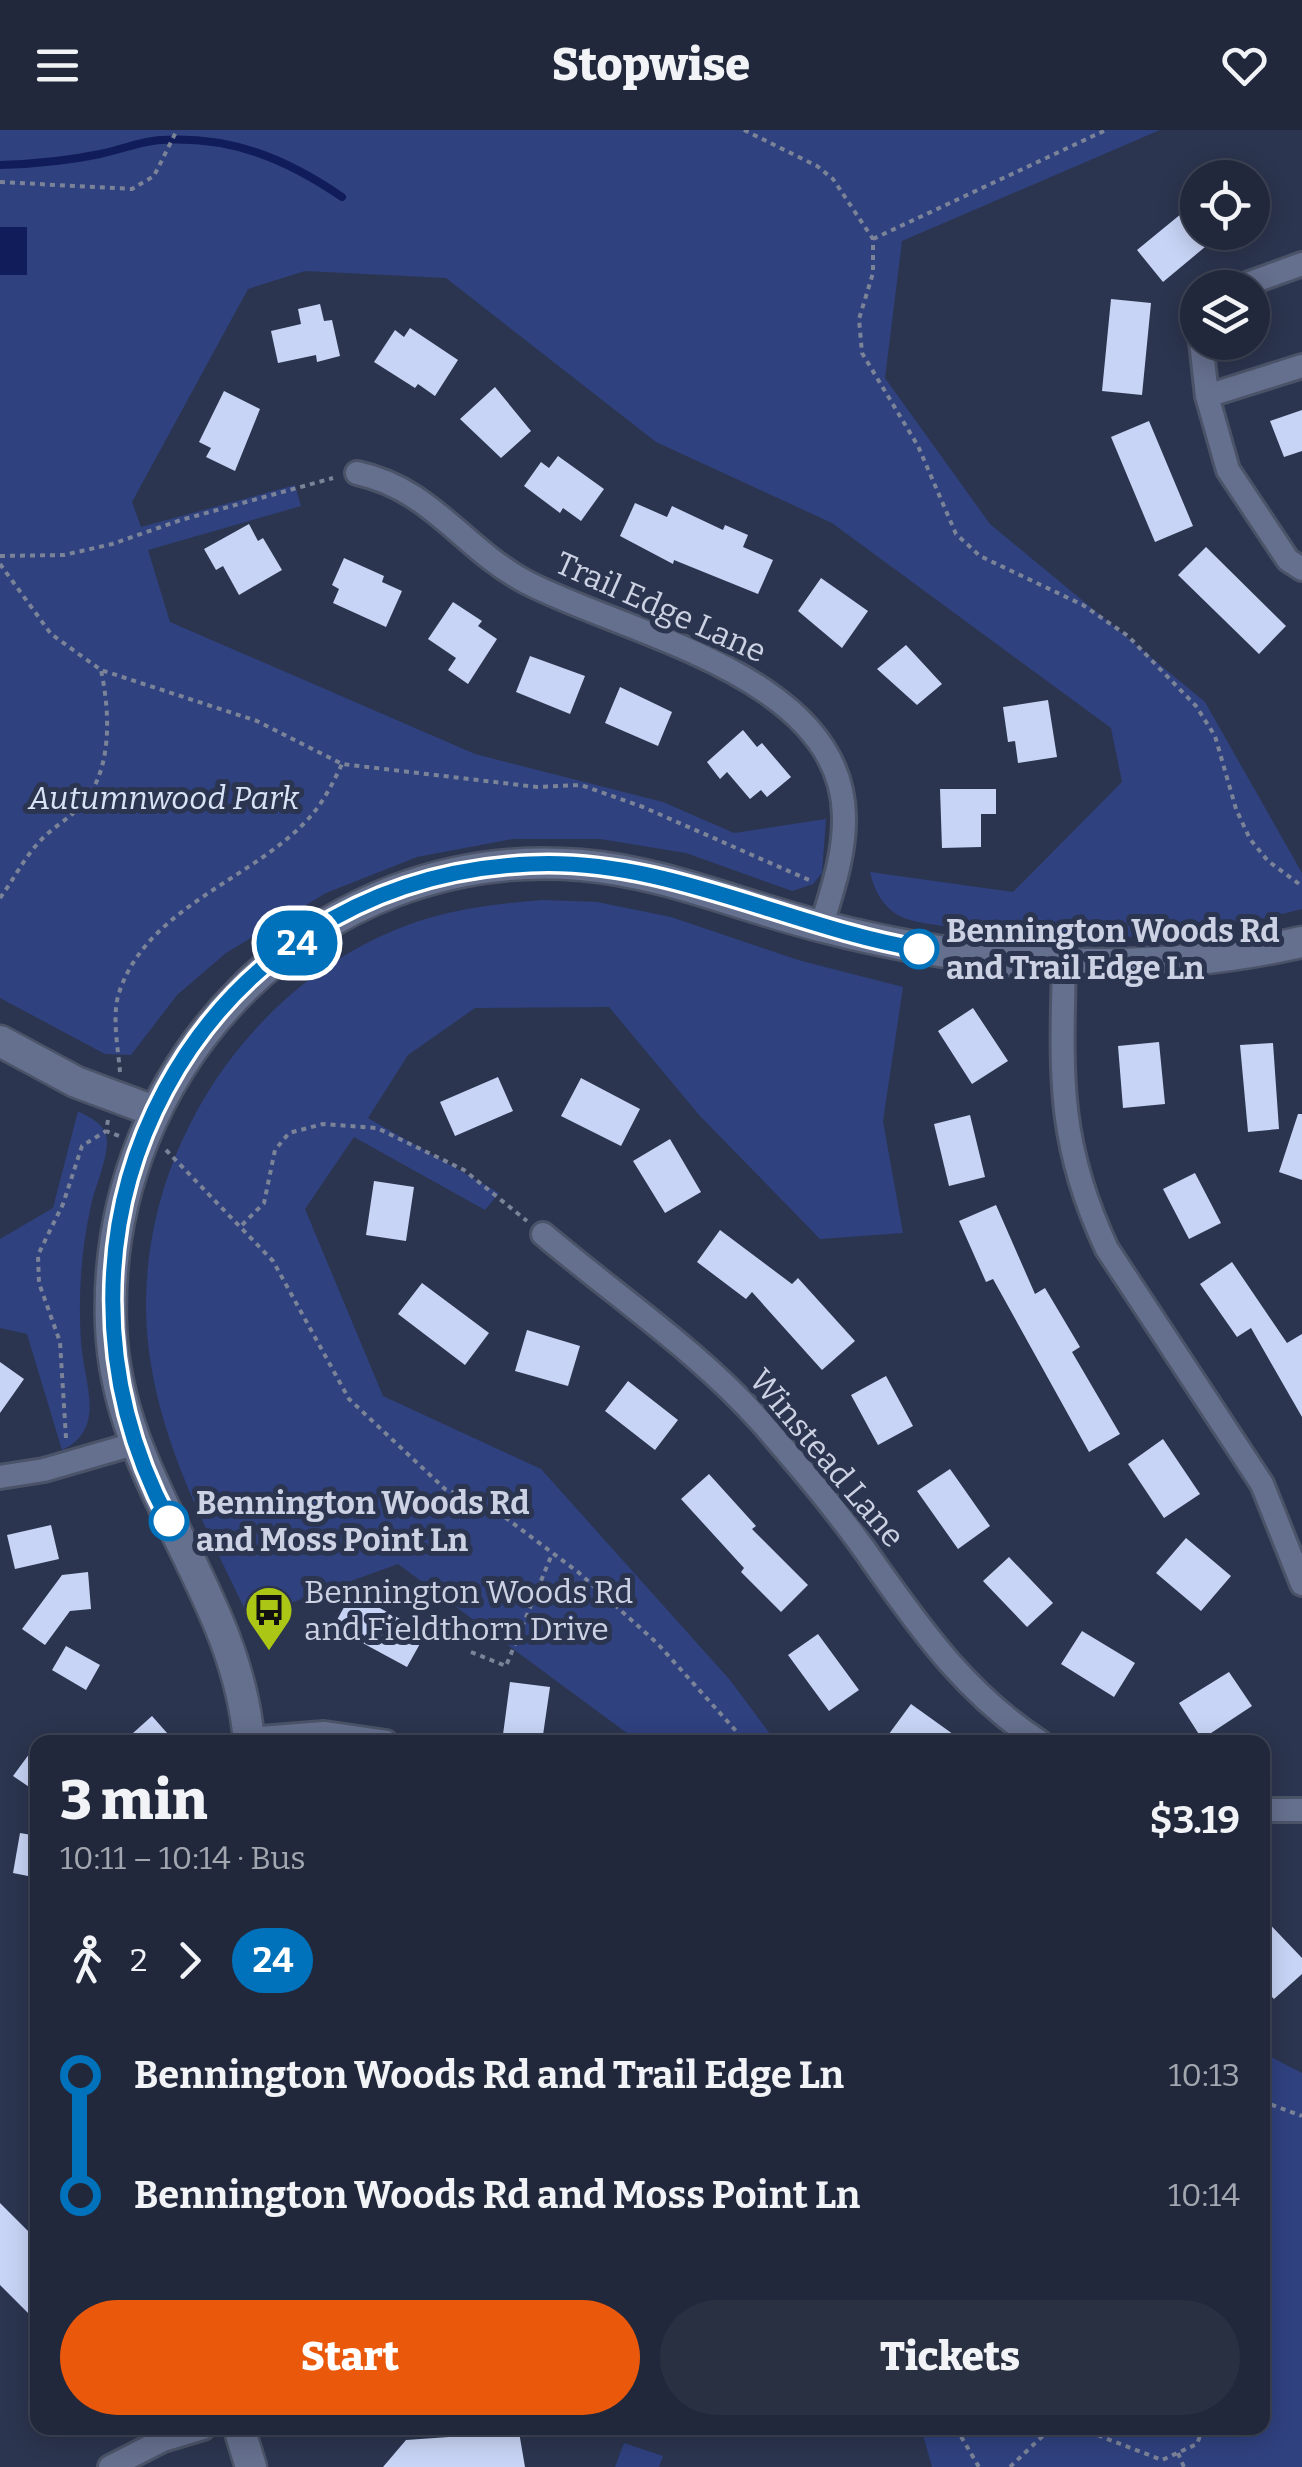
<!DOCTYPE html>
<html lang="en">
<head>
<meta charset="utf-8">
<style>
  :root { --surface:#21283b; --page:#293042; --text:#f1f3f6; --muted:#a2a6af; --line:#3e4455; --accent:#ea580c }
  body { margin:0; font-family:Bitter,serif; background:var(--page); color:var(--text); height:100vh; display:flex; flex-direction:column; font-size:38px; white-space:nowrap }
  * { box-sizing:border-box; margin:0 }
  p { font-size:32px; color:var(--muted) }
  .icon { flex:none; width:55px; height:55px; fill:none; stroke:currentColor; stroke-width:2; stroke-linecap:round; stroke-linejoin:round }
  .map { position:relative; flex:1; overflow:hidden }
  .side { position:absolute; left:30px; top:1605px; width:1240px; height:700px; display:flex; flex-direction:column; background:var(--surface); border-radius:20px; box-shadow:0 5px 25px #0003,0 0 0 2px var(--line) }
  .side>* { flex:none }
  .badge { padding:0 20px; border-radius:32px; font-size:35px; line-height:65px }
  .buttons { position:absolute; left:1180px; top:30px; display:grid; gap:20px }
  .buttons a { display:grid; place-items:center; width:90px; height:90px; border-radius:50%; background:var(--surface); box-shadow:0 5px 25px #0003,0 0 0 2px var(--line); font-size:50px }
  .map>.badge { position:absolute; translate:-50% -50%; box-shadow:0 0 0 5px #fff }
  .legs { display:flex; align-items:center; gap:15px; height:110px; padding:0 30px; font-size:32px }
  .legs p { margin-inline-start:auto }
  .overview { display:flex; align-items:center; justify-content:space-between; height:170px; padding:0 30px }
  h1 { font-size:55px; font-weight:800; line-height:75px }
  .cta { display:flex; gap:20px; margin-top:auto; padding:20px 30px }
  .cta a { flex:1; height:115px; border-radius:60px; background:var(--accent); color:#fff; font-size:40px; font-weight:800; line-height:115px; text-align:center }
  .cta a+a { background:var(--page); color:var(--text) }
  ul { padding:0 30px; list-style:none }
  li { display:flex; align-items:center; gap:35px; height:120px; font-size:38px }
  li i { display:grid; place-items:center; width:15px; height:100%; margin:0 12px; background:currentColor }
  li i::after { content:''; width:25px; height:25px; margin:-12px; border:8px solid; border-radius:50%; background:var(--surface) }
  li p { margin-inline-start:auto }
  li:first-child i { background:linear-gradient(#0000 50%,currentColor 0) }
  li:last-child i { background:linear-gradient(currentColor 50%,#0000 0) }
  header { display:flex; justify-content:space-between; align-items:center; height:130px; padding:0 30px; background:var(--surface); font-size:45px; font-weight:800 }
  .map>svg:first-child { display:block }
</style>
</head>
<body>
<header><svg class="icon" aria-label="menu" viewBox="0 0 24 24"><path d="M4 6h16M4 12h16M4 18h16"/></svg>Stopwise<svg class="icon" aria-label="heart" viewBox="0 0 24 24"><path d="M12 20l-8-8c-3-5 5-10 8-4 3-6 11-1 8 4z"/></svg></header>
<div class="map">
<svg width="1302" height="2337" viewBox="0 0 1302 2337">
  <rect width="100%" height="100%" fill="#2c354f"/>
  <!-- green -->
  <path fill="#2f417f" d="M0 0H1160L902 111 885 248 990 394 1205 572 1302 743V779C1186 810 1062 818 943 796 926 793 905 792 892 781 879 770 874 758 870 742L1013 762 1122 652 1111 598 832 393 656 312 446 148 305 141 248 159 132 372 141 397 295 355 301 376 148 420 170 492 475 624 663 672 734 703 826 689 822 743 813 754 792 761 686 723 600 709H513L417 727 326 763 226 823 177 865 131 925 105 924 0 868Z
    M543 770 597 772 671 787 798 830 903 857 883 991 903 1103 820 1109 700 986 609 877 475 878 408 925 368 988 499 1063 485 1080 354 1007 305 1079 383 1266 541 1339 730 1550 776 1612H639L398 1434 249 1488C210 1406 166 1326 151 1235 121 1056 229 869 395 800 442 780 493 774 543 770Z
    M78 981C92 989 108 995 107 1013 106 1035 94 1058 90 1080 81 1122 78 1168 81 1211 83 1251 108 1299 62 1320L27 1204 0 1198V1109L53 1078Z
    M1263 1923 1302 1943V2337H932L921 2298H1262Z
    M624 2313 663 2326 659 2337H615Z"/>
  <!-- water -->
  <path fill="#111c5b" d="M0 97H27V145H0Z"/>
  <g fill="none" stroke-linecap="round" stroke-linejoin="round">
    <!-- stream -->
    <path stroke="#111c5b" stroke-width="8" d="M0 35C34 34 67 31 100 24 120 20 141 11 161 10 231 6 285 28 342 67"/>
  </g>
  <!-- building -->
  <path fill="#c7d4f5" d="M1198 70V102H1223L1163 152 1137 120Z
    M1111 169 1151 173 1142 265 1102 261Z
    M320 174 324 191 332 190 340 226 317 232 316 225 278 233 271 201 301 194 298 179Z
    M410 198 458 230 435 266 418 254 415 258 374 232 395 200 404 207Z
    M495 257 531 301 501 328 460 289Z
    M224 261 260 279 235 341 206 327 211 318 199 312Z
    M1302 280V321L1284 327 1270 291Z
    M1149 291 1193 396 1155 412 1111 307Z
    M558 326 604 359 581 391 563 378 560 383 524 356 541 332 549 338Z
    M635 373 667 387 672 376 723 400 725 395 748 405 743 417 773 430 758 464 674 430 673 434 620 406Z
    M249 394 258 411 263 408 282 440 239 465 223 436 216 440 204 419Z
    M1206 417 1286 496 1259 524 1178 445Z
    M344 428 384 446 382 452 402 461 386 497 333 473 339 459 332 455Z
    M821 448 868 481 842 518 798 481Z
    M453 472 482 491 478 496 497 509 468 554 448 540 456 528 428 509Z
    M906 515 942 554 917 575 877 539Z
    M530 526 585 546 570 584 516 562Z
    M620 557 672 582 658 616 605 593Z
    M1048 570 1057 627 1018 633 1015 611 1008 612 1003 577Z
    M743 600 757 617 762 613 791 647 767 667 761 660 750 669 727 642 720 649 707 632Z
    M940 659H996V684H981V717L942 718Z
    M973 878 1008 931 972 954 938 901Z
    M1159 912 1165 974 1123 978 1118 916Z
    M1273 913 1279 999 1248 1002 1240 915Z
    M498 947 513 981 455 1006 440 972Z
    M581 948 640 979 621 1016 561 986Z
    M1298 984H1302V1050L1279 1042Z
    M970 985 985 1047 949 1056 934 994Z
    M670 1009 701 1062 665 1083 633 1031Z
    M1195 1043 1221 1093 1189 1109 1163 1059Z
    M374 1051 414 1057 406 1111 366 1105Z
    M996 1075 1035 1164 1045 1158 1080 1217 1072 1222 1120 1304 1089 1322 993 1149 986 1152 959 1091Z
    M720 1100 792 1154 798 1148 855 1211 822 1240 752 1162 746 1169 697 1132Z
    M1232 1132 1287 1213 1302 1204V1287L1251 1198 1237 1207 1200 1154Z
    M422 1153 489 1203 465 1235 398 1184Z
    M527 1200 580 1216 568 1256 515 1241Z
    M0 1232 24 1249 0 1283Z
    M886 1246 913 1296 878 1315 851 1265Z
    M628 1251 678 1290 655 1320 605 1281Z
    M1163 1309 1200 1364 1164 1388 1128 1334Z
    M950 1339 990 1396 958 1419 917 1361Z
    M709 1344 756 1396 752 1399 808 1455 781 1482 741 1442 744 1438 681 1369Z
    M51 1395 59 1429 15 1439 7 1405Z
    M1186 1408 1231 1446 1201 1481 1156 1443Z
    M1009 1427 1053 1473 1027 1497 983 1451Z
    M88 1442 91 1479 70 1481 45 1515 22 1499 62 1445Z
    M352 1463 426 1503 407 1537 333 1497Z
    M1082 1501 1135 1533 1114 1567 1061 1534Z
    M818 1504 859 1560 829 1581 788 1525Z
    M66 1516 100 1535 86 1560 52 1540Z
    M1229 1542 1252 1576 1202 1609 1179 1573Z
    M510 1552 550 1557 542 1612H502Z
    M911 1574 964 1612H883Z
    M152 1586 175 1612H123Z
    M38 1612V1663L13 1646Z
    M20 1703 38 1706V1748L13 1743Z
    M1262 1786 1302 1828V1844L1274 1869 1262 1857Z
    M0 2073 38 2111V2193L0 2155Z
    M519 2302 525 2337H383L406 2310Z"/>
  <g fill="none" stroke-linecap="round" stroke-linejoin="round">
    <!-- street casing -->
    <g stroke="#4b5368" stroke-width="28">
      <path id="street" d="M1236 158 1302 134
        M1201 212 1207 266 1228 340 1288 430 1302 439
        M1207 266 1302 236
        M357 343C432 359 462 418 526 452 625 504 842 545 844 686 845 724 832 761 821 797
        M1064 835C1061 947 1058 1015 1107 1119L1262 1354 1302 1454
        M543 1104C616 1166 698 1221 762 1293 802 1339 841 1385 876 1436 924 1504 969 1566 1040 1612
        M0 1347 44 1340 134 1314
        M249 1609 324 1603 386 1612
        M1262 1680H1302
        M110 2337 163 2310 203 2298"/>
    </g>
    <!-- secondary casing -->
    <g stroke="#4b5368" stroke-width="35">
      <path id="secondary" d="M0 911 76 952 154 981
        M249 1612C237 1459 116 1351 111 1195 101 934 317 713 581 735 665 742 743 777 824 797 982 838 1142 848 1302 812
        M239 2298 251 2337"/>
    </g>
    <!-- path -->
    <path stroke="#7b8398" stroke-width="4" stroke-dasharray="5 5" stroke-linecap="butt" d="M744 0 817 36 833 49 873 109V143L859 189 862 223 918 316 956 404 980 426 1083 475 1128 506 1196 576 1215 606 1236 679 1250 709 1268 731 1302 756
      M0 52 132 59 154 46 177 0
      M873 109 1106 0
      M0 426 64 425 112 414 181 390 333 348
      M0 434 51 504 101 540 257 591 342 634 537 657 581 655 643 677 809 750
      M0 768C14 749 24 728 40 711 53 697 70 688 82 675 113 639 110 583 101 540
      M120 942C118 917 111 883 120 860 149 776 256 748 310 687 324 671 333 653 342 634
      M108 990 106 1001 119 1006
      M166 1020 273 1131 349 1269 445 1359 498 1382 578 1442 657 1513 746 1612
      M242 1095 264 1073 275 1020 289 1003 323 994 377 998 464 1040 527 1091
      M66 1308 60 1212 39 1153 38 1125 63 1074 82 1016 106 1001
      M471 1522 506 1536 552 1424
      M1262 1971 1302 1986
      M956 2298 979 2337
      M1079 2298 1162 2330 1197 2314 1203 2298
      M1178 2323 1184 2337
      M1010 2337 1051 2298"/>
    <!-- street -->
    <use href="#street" stroke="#65708e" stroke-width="22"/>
    <!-- secondary -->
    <use href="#secondary" stroke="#65708e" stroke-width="30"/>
  </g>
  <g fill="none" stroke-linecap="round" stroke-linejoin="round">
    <!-- line-1 casing -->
    <g stroke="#fff" stroke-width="22">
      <path id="line-1" d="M169 1391C14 1101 194 749 530 734 664 727 789 797 919 819"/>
    </g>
    <!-- line-1 -->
    <use href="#line-1" stroke="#0072bc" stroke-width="15"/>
  </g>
  <!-- icons -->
  <defs>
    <g id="bus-pin" transform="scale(2.5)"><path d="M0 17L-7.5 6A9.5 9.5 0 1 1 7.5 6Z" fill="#abc614" stroke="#2c354f"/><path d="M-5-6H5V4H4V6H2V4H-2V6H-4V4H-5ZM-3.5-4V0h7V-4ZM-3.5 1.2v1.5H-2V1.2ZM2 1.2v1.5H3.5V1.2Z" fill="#111"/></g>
  </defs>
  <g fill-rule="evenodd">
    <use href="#bus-pin" x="269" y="1480"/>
  </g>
  <!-- markers -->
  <g fill="#fff" stroke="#0072bc" stroke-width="5">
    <circle cx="919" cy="819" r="18"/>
    <circle cx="169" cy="1391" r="18"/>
  </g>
  <g text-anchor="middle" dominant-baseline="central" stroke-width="10" stroke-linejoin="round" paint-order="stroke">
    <!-- street labels -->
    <g font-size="32" fill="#ccd2e3" stroke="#2c354f">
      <text transform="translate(661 477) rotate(24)">Trail Edge Lane</text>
      <text transform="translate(827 1328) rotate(50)">Winstead Lane</text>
    </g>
    <!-- park labels -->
    <g font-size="32" font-style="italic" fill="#dae2f6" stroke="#2c354f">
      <text x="164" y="668">Autumnwood Park</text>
    </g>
    <!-- stop labels -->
    <g font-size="32" font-weight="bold" fill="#ccd2e3" stroke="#2c354f" text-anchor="start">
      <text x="946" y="801">Bennington Woods Rd<tspan x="946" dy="37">and Trail Edge Ln</tspan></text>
      <text x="196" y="1373">Bennington Woods Rd<tspan x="196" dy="37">and Moss Point Ln</tspan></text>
    </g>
    <!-- poi labels -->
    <g font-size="32" fill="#ccd2e3" stroke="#2c354f" text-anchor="start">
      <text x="304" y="1462">Bennington Woods Rd<tspan x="304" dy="37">and Fieldthorn Drive</tspan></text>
    </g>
  </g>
</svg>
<div class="buttons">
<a><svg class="icon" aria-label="locate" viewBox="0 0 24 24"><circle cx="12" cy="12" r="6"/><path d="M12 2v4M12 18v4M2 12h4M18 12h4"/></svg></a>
<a><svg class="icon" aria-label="layers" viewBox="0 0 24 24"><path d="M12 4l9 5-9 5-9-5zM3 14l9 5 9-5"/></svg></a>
</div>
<b class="badge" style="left:297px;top:813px;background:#0072bc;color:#fff">24</b>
<section class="side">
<div class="overview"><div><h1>3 min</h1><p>10:11 – 10:14 · Bus</p></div><b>$3.19</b></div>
<div class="legs"><svg class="icon" aria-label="walk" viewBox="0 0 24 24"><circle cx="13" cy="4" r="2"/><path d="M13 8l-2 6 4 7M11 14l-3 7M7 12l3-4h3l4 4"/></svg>2<svg class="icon" aria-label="forward" viewBox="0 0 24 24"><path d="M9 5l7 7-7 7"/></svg><b class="badge" style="background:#0072bc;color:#fff">24</b></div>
<ul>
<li><i style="color:#0072bc"></i><b>Bennington Woods Rd and Trail Edge Ln</b><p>10:13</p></li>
<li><i style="color:#0072bc"></i><b>Bennington Woods Rd and Moss Point Ln</b><p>10:14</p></li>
</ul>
<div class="cta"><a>Start</a><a>Tickets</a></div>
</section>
</div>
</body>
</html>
